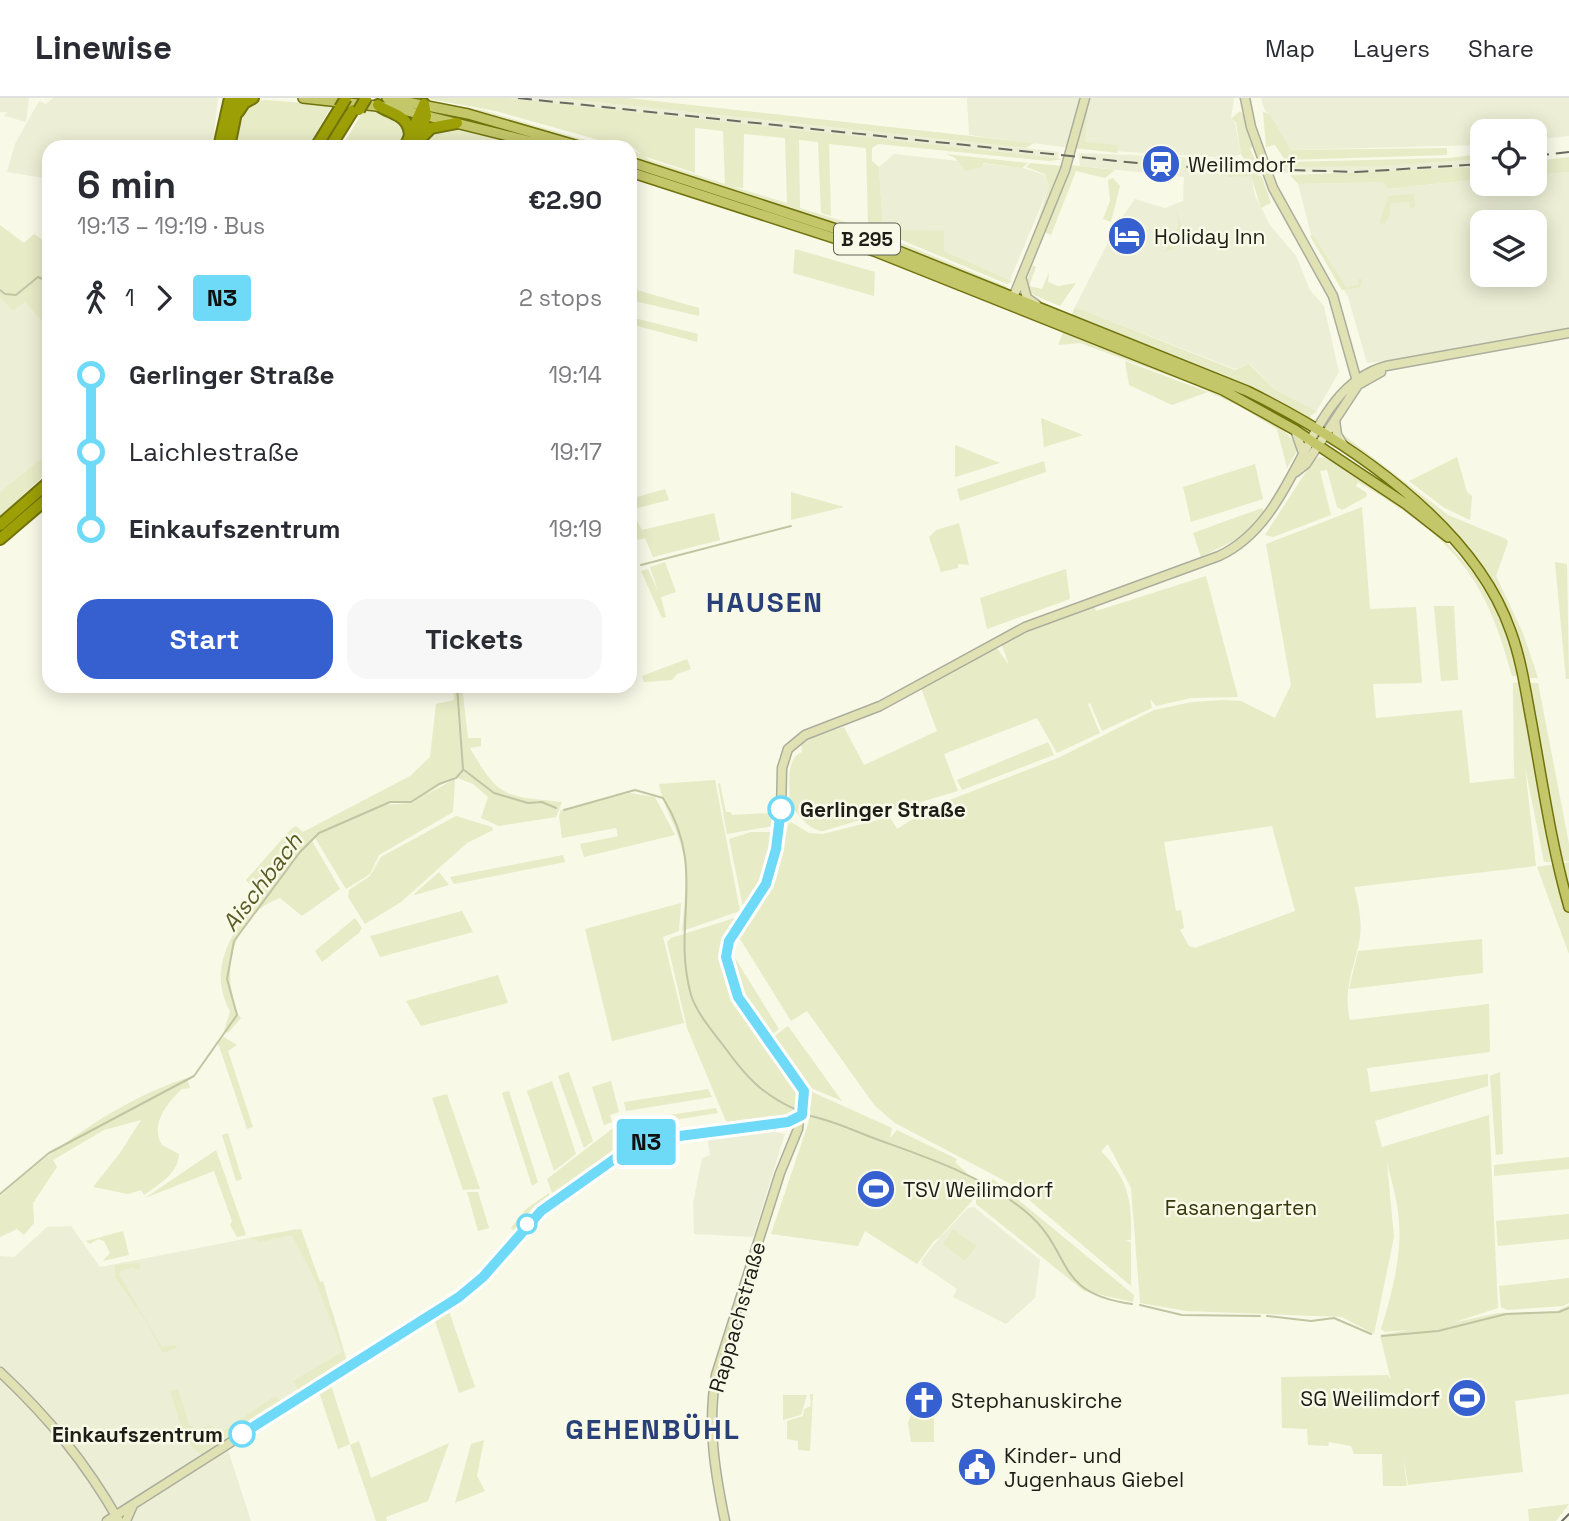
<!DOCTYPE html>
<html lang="en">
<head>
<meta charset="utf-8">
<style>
  :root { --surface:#fff; --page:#f7f7f7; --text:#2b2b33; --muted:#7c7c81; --line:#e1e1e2; --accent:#3660d0 }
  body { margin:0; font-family:"Space Grotesk",sans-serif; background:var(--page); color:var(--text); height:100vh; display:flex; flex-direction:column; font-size:26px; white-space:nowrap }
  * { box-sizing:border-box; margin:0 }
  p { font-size:23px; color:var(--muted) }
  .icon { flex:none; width:38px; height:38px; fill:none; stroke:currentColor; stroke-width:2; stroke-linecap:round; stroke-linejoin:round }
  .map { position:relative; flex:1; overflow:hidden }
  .sheet { position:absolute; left:42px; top:42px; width:595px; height:553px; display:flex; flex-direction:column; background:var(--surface); border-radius:21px; box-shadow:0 4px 18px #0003 }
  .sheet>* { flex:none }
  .badge { padding:0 14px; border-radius:5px; font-size:24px; line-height:46px }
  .tools { position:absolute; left:1470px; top:21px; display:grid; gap:14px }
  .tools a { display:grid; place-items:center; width:77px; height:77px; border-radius:14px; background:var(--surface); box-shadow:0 4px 18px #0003; font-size:35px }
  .map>.badge { position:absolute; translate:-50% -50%; box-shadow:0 0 0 4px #fff }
  .legs { display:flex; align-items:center; gap:10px; height:77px; padding:0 35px; font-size:23px }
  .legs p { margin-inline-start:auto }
  .headline { display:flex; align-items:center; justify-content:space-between; height:119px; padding:0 35px }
  h1 { font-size:38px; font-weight:700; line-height:52px }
  .button { display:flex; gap:14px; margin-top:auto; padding:14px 35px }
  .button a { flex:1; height:80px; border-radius:21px; background:var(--accent); color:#fff; font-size:28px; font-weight:700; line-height:80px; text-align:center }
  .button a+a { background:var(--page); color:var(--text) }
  ul { padding:0 35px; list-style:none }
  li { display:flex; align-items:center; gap:24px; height:77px; font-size:26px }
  li i { display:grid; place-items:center; width:10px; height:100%; margin:0 9px; background:currentColor }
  li i::after { content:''; width:18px; height:18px; margin:-9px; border:5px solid; border-radius:50%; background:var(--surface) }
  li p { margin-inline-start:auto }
  li:first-child i { background:linear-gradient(#0000 50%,currentColor 0) }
  li:last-child i { background:linear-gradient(currentColor 50%,#0000 0) }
  header { display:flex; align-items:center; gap:42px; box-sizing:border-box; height:98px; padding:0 35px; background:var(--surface); border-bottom:2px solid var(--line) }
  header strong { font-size:33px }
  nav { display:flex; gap:38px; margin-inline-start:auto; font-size:24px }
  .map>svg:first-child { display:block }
</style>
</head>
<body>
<header>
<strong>Linewise</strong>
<nav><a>Map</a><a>Layers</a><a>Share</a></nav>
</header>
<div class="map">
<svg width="1569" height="1423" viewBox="0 0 1569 1423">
  <rect width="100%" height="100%" fill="#f8f9e7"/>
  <!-- built -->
  <path fill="#ecefd5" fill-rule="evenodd" d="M0 0H29L26 24 4 18 7 14H0Z
    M53 0H218L214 36 210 49H49V81L7 74 15 46 39 3 46 6Z
    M507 0H559L1059 54 1058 61Z
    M967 0H1234L1231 21 1235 24 1241 56 1229 60 1080 51 969 37Z
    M1261 0H1569V38L1535 42V33H1482V47L1291 52 1270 16 1265 13Z
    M1079 55 1228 61 1229 67 1257 68 1255 75 1229 74 1251 77 1255 98 1270 127 1296 158 1310 192 1324 208 1339 274 1316 314 1274 291 1250 266 1235 271 1075 209 1118 125 1135 101 1165 110 1183 103 1184 79 1080 68Z
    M894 56 1023 70 1045 77 1049 89 1010 182 944 153V134L883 131 879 69Z
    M1482 61V69L1463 72 1277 75 1278 68H1385Z
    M1569 74V235L1473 254 1367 265 1348 199 1311 136 1298 86 1384 84 1388 91 1482 81V86H1535V77ZM1482 124H1535V177H1482Z
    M0 200 13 213 25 204 49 232V354L0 394Z
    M764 1032 785 1036 753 1139 694 1136 693 1105 702 1060 710 1057 707 1037Z
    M974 1109 1040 1162 1035 1200 1006 1226 953 1199 957 1191 922 1167V1162L935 1145 968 1110Z
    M71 1128 100 1169 296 1131 333 1215 347 1262 198 1358 201 1364 226 1346 251 1423H0V1158L14 1159 47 1129Z"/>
  <!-- green -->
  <path fill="#e7ebc6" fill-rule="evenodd" d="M407 0 482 12 609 49H590L506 23Z
    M423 0H507L1064 61 1049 63 878 46 872 50V63L879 69 883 131 944 133V153L1012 183 1007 186 868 128 866 50 829 46 831 118 821 115 818 44 799 42 800 110 868 131 1008 189 1003 191 630 61V50L650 62 725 86 723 33 695 30V75L643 58 627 44 613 46 496 13ZM744 36 785 40 787 105 734 89 743 90Z
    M559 0H628L1034 45 1026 50Z
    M1088 0 1085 44 1118 47 1117 55 1076 50Z
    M266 2 332 7 308 49H232C237 27 238 3 266 2Z
    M364 11 398 20 407 35 402 49H342Z
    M1240 13 1244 17 1253 48 1250 51 1257 65 1246 64 1241 56 1236 24 1231 21Z
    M1263 14 1270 16 1291 52 1447 50V57L1285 62 1275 47 1266 49Z
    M454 30 524 46 534 49H419L432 32Z
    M946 56 1028 65 1022 70 983 65 982 69 966 73 955 60Z
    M1482 56V61L1385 68 1280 69 1289 64 1449 60Z
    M1569 59V74L1535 77V63Z
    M1031 65 1062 68 1036 127 1049 89 1045 76 1026 69Z
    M1070 67 1115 72 1105 80 1076 73 1051 137 1044 134Z
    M1482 69V81L1387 91 1384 84 1298 86 1290 77Z
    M1228 74 1255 75 1262 79 1271 105 1261 110 1251 78 1228 79Z
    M1113 80 1120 88 1111 124 1103 121 1110 103 1108 82Z
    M1414 96 1415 109 1410 110 1409 104 1390 105V117L1385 126 1379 125 1389 98Z
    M1176 113 1188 145 1164 154 1171 143 1170 134 1179 130Z
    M0 127 24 145 34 136 49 146V223L45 227 25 204 13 213 0 200Z
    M1313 137 1346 189 1358 187V181H1362L1361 189 1342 192 1310 138Z
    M795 151 875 174 874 198 793 175Z
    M1033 167 1036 169 1029 188 1042 191 1049 174 1048 184 1058 188 1076 185 1060 208 1029 195 1027 182Z
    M630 190 699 210V218L630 202Z
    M1075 209 1235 272 1249 266 1274 291 1317 314 1311 317V321L1306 320 1071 218Z
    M630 219 698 236 697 244 630 226Z
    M1064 232C1112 251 1283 308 1298 351L1287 370 1277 331 1239 308 1194 287 1080 245 1058 247Z
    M1125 263 1208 294 1172 307 1129 287Z
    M1041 320 1083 337 1044 349Z
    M1341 335 1448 417 1506 441 1508 444 1496 478 1523 535 1538 580H1527C1521 558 1517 534 1507 513 1472 437 1407 393 1343 344Z
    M955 347 1000 365 955 379Z
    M49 354V373L0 418V394Z
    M1319 359C1337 362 1352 375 1367 384 1431 423 1483 469 1508 542 1511 553 1518 568 1516 578H1512C1484 472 1450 439 1358 384L1356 388 1367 395 1366 399 1342 412 1337 409 1327 372 1320 373 1331 417 1273 439 1265 437 1313 363Z
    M1457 359 1467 394 1472 398 1470 422 1443 409 1409 383Z
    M1044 363 1046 374 960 403 957 391Z
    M1255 366 1263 401 1191 424 1183 389Z
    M665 391 669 402 630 412V401Z
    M791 394 844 409 791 422Z
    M1362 409 1370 511 1416 509 1422 585 1373 586 1376 620 1462 612 1470 685 1517 680 1514 679 1513 585 1518 584 1551 764H1544L1525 669 1536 768 1354 789C1359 807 1363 827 1359 845 1353 872 1343 893 1350 922L1489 906 1490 954 1367 970 1371 997V994L1488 976V988L1375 1023 1382 1049 1489 1017 1498 1210 1452 1225 1498 1215 1555 1214 1569 1207V1296L1515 1303 1523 1374 1408 1387 1403 1358 1407 1388H1383L1382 1356H1354L1351 1348 1329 1344 1328 1348 1308 1347 1307 1331 1282 1330 1281 1279 1388 1277 1391 1282 1380 1237 1408 1232 1385 1234 1381 1231C1391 1199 1402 1158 1399 1124 1398 1104 1392 1084 1387 1065L1394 1139 1374 1236 1342 1219 1186 1213 1140 1205 1131 1090 1108 1046 1101 1053C1129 1082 1132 1103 1131 1142H1126L1131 1145V1188L1009 1085 895 1025 875 1008 807 913 791 923 739 839 776 782 788 726 791 724 809 735 823 736 890 719 897 731 934 708 1058 660 1154 612 1192 604 1224 602 1241 603 1275 620 1291 587 1266 446ZM1272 728 1295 813 1195 850 1189 848 1180 832 1184 830 1181 812 1176 813 1164 744Z
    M1262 410 1265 414 1243 438 1201 459 1193 435Z
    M714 415 720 442 653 459 645 440 630 444V421L635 419 642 432Z
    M959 425 969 467 958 466V470L941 474 929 439 936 432Z
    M665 464 676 494 661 499 666 519 662 520 641 473 648 471 658 493 650 469Z
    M1555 464 1567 466 1569 581H1566Z
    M1066 471 1070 501 987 531 980 500Z
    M1206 478 1238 599 1191 600 1156 608 1150 601 1152 610 1102 633 1090 605 1088 606 1100 635 1057 655 1037 620 944 656 958 693 823 733C807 732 798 715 789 705 791 689 784 661 802 654L801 646 815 638 844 629 864 667 937 633 921 590 996 549 1009 567 1001 545 1055 517 1092 503 1096 513Z
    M1434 508H1454L1458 582 1441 583Z
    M687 561 691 571 677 576 672 582 644 584 642 578Z
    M1527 585H1538L1569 746V763H1563Z
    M453 588H462L468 640H481V648L470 650C499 701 505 698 562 704L556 719 499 728 481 720 488 699 473 686 455 679C440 685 426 700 410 704 399 706 392 703 382 707L411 705 455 681 453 714 379 757 370 776 346 791 315 740 312 743 340 791 302 818 280 800C242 813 224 856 232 894 234 904 234 913 241 920L228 935 224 933 230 913C206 871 234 829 261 798L246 782 291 731 296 728 303 734 410 678 430 659 436 606 454 602Z
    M1048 644 1054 657 962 692 957 682Z
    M715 682 740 813 682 833C684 805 689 777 682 751 676 727 663 708 659 686Z
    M720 685 726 714H731L732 717 769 715 770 712H775L773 728 727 736 718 686Z
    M630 695 655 699 675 737 584 759 580 746 618 738 616 730 562 740 559 718 561 712Z
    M456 718 492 729 493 732 467 745 401 804 365 826 348 799 349 792 370 778 381 759Z
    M751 734H774L763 783 744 814 729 741Z
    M563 757 565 764 454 786 450 779Z
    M1569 764V856L1537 769Z
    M439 774 449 787 415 797 414 796Z
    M681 805 679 833 663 839 684 925 612 943 585 831Z
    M462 813 473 834 380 859 370 838Z
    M741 818C735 831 727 845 724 859 716 893 780 962 798 991L800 1005 790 1019 728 1028 687 930 667 844 671 840Z
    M355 820 362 830 359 835 322 864 315 853Z
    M1482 841 1483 875 1349 891 1358 853Z
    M733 857 779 931 771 937 743 895Z
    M498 877 508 905 421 928 406 903Z
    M788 928 842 1003 811 990 773 939Z
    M224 939 237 947 228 953 253 1029 247 1031 218 945Z
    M569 974 593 1043 584 1050 558 978Z
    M1500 974 1503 1056 1496 1057 1490 978Z
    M187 980 190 990 182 991C168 1004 149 1027 162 1047L179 1056C178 1076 159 1086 144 1097L141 1092 128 1096 93 1089 120 1055 141 1022 104 1032 53 1062 57 1069 33 1105 34 1125 24 1137 17 1131 0 1139V1098C55 1050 116 1003 187 980Z
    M552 983 576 1056 554 1073 527 993Z
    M611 983 619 1014 610 1017 612 1024 604 1027 592 989Z
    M708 991 712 999 626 1013 624 1004Z
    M509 993 538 1084 532 1088 502 995Z
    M812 994 892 1030 890 1040 897 1032 957 1061 955 1064 981 1088 971 1104 940 1139 934 1143 917 1166 865 1133 858 1148 771 1136 809 1023 805 1021Z
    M447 996 480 1091 463 1092 432 1000Z
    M716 1010 718 1015 629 1029V1023Z
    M621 1024 625 1030V1044L559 1094 552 1095 547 1081Z
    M228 1035 242 1081 236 1083 222 1037Z
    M216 1052 246 1137 237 1139 230 1127 232 1123 214 1073 145 1100Z
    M1569 1059V1071L1494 1078V1067Z
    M993 1081 1134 1197 1133 1204 1084 1193 976 1106V1102Z
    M467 1094H478L489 1130 478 1133Z
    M549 1095 551 1101 516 1135 511 1130 526 1111Z
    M1569 1116V1141L1498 1148 1496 1123Z
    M301 1131 320 1184 323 1183 346 1262 298 1292 293 1283 342 1254 317 1186 292 1137 260 1144 249 1140Z
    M953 1131 976 1148 965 1163 943 1146Z
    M123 1133 129 1157 103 1163 110 1155 104 1143 98 1141 90 1146 86 1143Z
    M138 1165 141 1170 137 1172 134 1169 120 1173 119 1177 162 1249 177 1247V1250L163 1255 146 1223 115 1179V1167Z
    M1569 1180V1205L1563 1208 1507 1212 1501 1209 1499 1188Z
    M448 1210 475 1289 459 1295 434 1220Z
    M330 1284 350 1346 338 1351 318 1291Z
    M178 1291 189 1327 199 1331 209 1327 216 1333H223L275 1298 280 1303 257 1320V1324L203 1358C182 1344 178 1316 170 1293Z
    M810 1296H813L810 1353 798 1352V1343L787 1341V1323L803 1318 804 1311 811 1308Z
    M783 1297H807L801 1317 783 1322Z
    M912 1314 934 1315V1344H911L908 1325Z
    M484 1342 477 1378 485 1393 455 1405 471 1346Z
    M359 1343 371 1380 449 1345 428 1403 386 1419 387 1423H376L350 1347Z
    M1569 1406 1556 1423H1529L1528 1411Z"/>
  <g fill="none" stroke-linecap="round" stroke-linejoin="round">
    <!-- stream -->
    <path stroke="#c2c5a1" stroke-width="2" d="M0 192 5 196 16 197 38 179 49 184
      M641 467 791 428
      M428 588 431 593
      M457 588 463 671
      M464 672 494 695 528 705 542 704 556 710
      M564 712 635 692 663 700C708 771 671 825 691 897 697 916 714 935 726 951 746 979 764 998 797 1012
      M810 1018C832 1022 854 1033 876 1041 928 1060 981 1077 1025 1113 1075 1154 1051 1195 1132 1206
      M0 1096 49 1055 194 978 237 917 227 881 234 843 300 754 319 735 390 704H411L439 686 456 680 463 672
      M1140 1207 1182 1217 1260 1218
      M1267 1218 1311 1223 1334 1220 1371 1236
      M1382 1238 1438 1233 1506 1216 1559 1214 1569 1210"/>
    <!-- secondary casing -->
    <g stroke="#acae9d" stroke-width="11">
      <path id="secondary" d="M1245 0 1251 29 1273 90 1333 198 1358 287
        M1022 182 1027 200 1036 206
        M1012 202 1065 72 1085 0
        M1335 322 1337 337 1344 348
        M1295 332 1303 355
        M1296 374 1306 366 1358 287 1381 274
        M799 1021 805 1011 804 993 738 899 726 859 729 843 766 786 772 767 781 715 782 670 788 651 805 637 880 608 1025 529 1219 458C1303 419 1303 290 1386 268L1569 235
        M0 1274C49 1320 86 1365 119 1423
        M107 1423 459 1199 483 1179 541 1113 630 1050 664 1040 799 1021
        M126 1423 133 1407
        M725 1423C715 1375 707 1326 716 1277L780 1075 798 1031 799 1021"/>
    </g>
    <!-- primary casing -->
    <g stroke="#70720c" stroke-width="12">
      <path id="primary" d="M303 0 395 10 553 49
        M387 0 468 16 582 49
        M630 64 876 144 1247 293C1345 341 1474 426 1511 534 1522 564 1526 596 1532 627 1543 688 1552 750 1569 809
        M630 74 874 153 1223 292 1295 332 1406 406 1448 439"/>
    </g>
    <!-- highway casing -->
    <g stroke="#70720c" stroke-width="14">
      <path id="highway" d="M378 7C392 17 409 16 410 38
        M238 14 244 5 253 0
        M418 41 426 18 424 6
        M416 45 431 30 457 25
        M219 49 230 0
        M229 49 239 0
        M316 49 340 10
        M330 49 353 12
        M405 49 424 6
        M0 427 49 384
        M0 441 49 399"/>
    </g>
    <!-- secondary -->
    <use href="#secondary" stroke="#e1e2b4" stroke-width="8"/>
    <!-- primary -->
    <use href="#primary" stroke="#c4c66a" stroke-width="9"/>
    <!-- highway -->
    <use href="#highway" stroke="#9ca006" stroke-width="10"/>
    <!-- tram -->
    <path stroke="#6a6b60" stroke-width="2" d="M1562 1423 1569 1416"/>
    <!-- rail -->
    <path stroke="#6a6b60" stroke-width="2" stroke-dasharray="14 7" stroke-linecap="butt" d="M518 0 1165 68 1356 74 1482 66
      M1535 58 1569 54"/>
    <!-- highway-bridge casing -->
    <g stroke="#70720c" stroke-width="14" stroke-linecap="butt">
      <path id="highway-bridge" d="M340 10 346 0
        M359 12 366 0"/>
    </g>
    <!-- highway-bridge -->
    <use href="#highway-bridge" stroke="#9ca006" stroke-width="10"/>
  </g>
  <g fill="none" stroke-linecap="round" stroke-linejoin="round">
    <!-- line-1 casing -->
    <g stroke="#fff" stroke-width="16">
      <path id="line-1" d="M242 1336 459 1199 483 1179 541 1113 630 1050 664 1040 788 1024 802 1017 804 993 738 899 726 859 729 843 766 786 776 751 781 711"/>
    </g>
    <!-- line-1 -->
    <use href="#line-1" stroke="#6fdaf8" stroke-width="10"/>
  </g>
  <!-- icons -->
  <defs>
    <g id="station-disc" transform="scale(2.0125)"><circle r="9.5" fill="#3660d0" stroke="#f8f9e7"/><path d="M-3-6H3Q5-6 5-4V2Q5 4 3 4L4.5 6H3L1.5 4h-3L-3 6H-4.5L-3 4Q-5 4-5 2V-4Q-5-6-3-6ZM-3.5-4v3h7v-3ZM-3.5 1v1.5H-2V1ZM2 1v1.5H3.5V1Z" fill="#fff"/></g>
    <g id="hotel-disc" transform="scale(2.0125)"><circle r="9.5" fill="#3660d0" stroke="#f8f9e7"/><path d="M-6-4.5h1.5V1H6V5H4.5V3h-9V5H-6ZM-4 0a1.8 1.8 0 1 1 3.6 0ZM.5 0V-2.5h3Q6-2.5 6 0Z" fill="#fff"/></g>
    <g id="stadium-disc" transform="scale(2.0125)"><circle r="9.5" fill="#3660d0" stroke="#f8f9e7"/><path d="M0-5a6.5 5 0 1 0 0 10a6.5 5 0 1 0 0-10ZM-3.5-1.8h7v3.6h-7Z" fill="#fff"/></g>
    <g id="church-disc" transform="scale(2.0125)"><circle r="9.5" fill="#3660d0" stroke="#f8f9e7"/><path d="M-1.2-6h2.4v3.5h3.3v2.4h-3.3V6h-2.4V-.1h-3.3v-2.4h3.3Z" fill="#fff"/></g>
    <g id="civic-disc" transform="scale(2.0125)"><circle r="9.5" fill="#3660d0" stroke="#f8f9e7"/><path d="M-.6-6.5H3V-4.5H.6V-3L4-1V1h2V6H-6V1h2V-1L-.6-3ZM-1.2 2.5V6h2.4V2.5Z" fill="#fff"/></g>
  </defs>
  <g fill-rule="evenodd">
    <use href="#station-disc" x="1161" y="66"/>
    <use href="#hotel-disc" x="1127" y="138"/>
    <use href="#stadium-disc" x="876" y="1091"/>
    <use href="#stadium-disc" x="1467" y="1300"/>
    <use href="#church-disc" x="924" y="1302"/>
    <use href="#civic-disc" x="977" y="1369"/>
  </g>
  <!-- markers -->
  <g fill="#fff" stroke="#6fdaf8" stroke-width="3.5">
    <circle cx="781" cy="711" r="12"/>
    <circle cx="527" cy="1126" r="9"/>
    <circle cx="242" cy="1336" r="12"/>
  </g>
  <g text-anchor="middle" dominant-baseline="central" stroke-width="5" stroke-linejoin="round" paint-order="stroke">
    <!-- shield labels -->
    <rect fill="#f8f9e7" stroke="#5f6055" stroke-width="2" x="834" y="125.5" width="66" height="31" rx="5"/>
    <g font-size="19" font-weight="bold" fill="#1d1e17">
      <text x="867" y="141">B 295</text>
    </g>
    <!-- poi labels -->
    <g font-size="21" fill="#1d1e17" stroke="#f8f9e7" text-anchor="start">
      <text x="1188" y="66">Weilimdorf</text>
      <text x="1154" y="138">Holiday Inn</text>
      <text x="903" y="1091">TSV Weilimdorf</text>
      <text x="1440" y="1300" text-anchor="end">SG Weilimdorf</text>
      <text x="951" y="1302">Stephanuskirche</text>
      <text x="1004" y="1357">Kinder- und<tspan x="1004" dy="24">Jugenhaus Giebel</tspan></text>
    </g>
    <!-- stop labels -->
    <g font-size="21" font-weight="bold" fill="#1d1e17" stroke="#f8f9e7" text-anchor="start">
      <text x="800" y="711">Gerlinger Straße</text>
      <text x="223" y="1336" text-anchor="end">Einkaufszentrum</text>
    </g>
    <!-- park labels -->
    <g font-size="21" fill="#36370a" stroke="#f8f9e7">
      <text x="1241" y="1109">Fasanengarten</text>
    </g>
    <!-- street labels -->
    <g font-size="21" fill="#1d1e17" stroke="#f8f9e7">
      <text transform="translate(737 1219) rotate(-74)">Rappachstraße</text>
    </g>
    <!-- water labels -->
    <g font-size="23" font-style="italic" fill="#595c22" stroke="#f8f9e7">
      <text transform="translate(262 784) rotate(-53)">Aischbach</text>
    </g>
    <!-- district labels -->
    <g font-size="28" font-weight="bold" letter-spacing="2" fill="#294078" stroke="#f8f9e7">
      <text x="765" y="504">HAUSEN</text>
      <text x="653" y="1331">GEHENBÜHL</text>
    </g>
  </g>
</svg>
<div class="tools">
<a><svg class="icon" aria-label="locate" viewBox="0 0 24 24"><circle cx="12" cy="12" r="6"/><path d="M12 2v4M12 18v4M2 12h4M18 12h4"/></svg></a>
<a><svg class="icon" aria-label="layers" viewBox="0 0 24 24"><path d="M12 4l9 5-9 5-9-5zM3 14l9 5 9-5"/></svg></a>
</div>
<b class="badge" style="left:646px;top:1044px;background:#6fdaf8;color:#111">N3</b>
<section class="sheet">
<div class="headline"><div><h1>6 min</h1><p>19:13 – 19:19 · Bus</p></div><b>€2.90</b></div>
<div class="legs"><svg class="icon" aria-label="walk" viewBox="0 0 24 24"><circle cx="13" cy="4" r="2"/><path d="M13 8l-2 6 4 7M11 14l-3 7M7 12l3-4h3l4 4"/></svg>1<svg class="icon" aria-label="forward" viewBox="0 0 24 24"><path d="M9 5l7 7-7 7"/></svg><b class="badge" style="background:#6fdaf8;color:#111">N3</b><p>2 stops</p></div>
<ul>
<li><i style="color:#6fdaf8"></i><b>Gerlinger Straße</b><p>19:14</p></li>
<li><i style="color:#6fdaf8"></i><span>Laichlestraße</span><p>19:17</p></li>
<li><i style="color:#6fdaf8"></i><b>Einkaufszentrum</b><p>19:19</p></li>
</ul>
<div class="button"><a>Start</a><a>Tickets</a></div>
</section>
</div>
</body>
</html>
